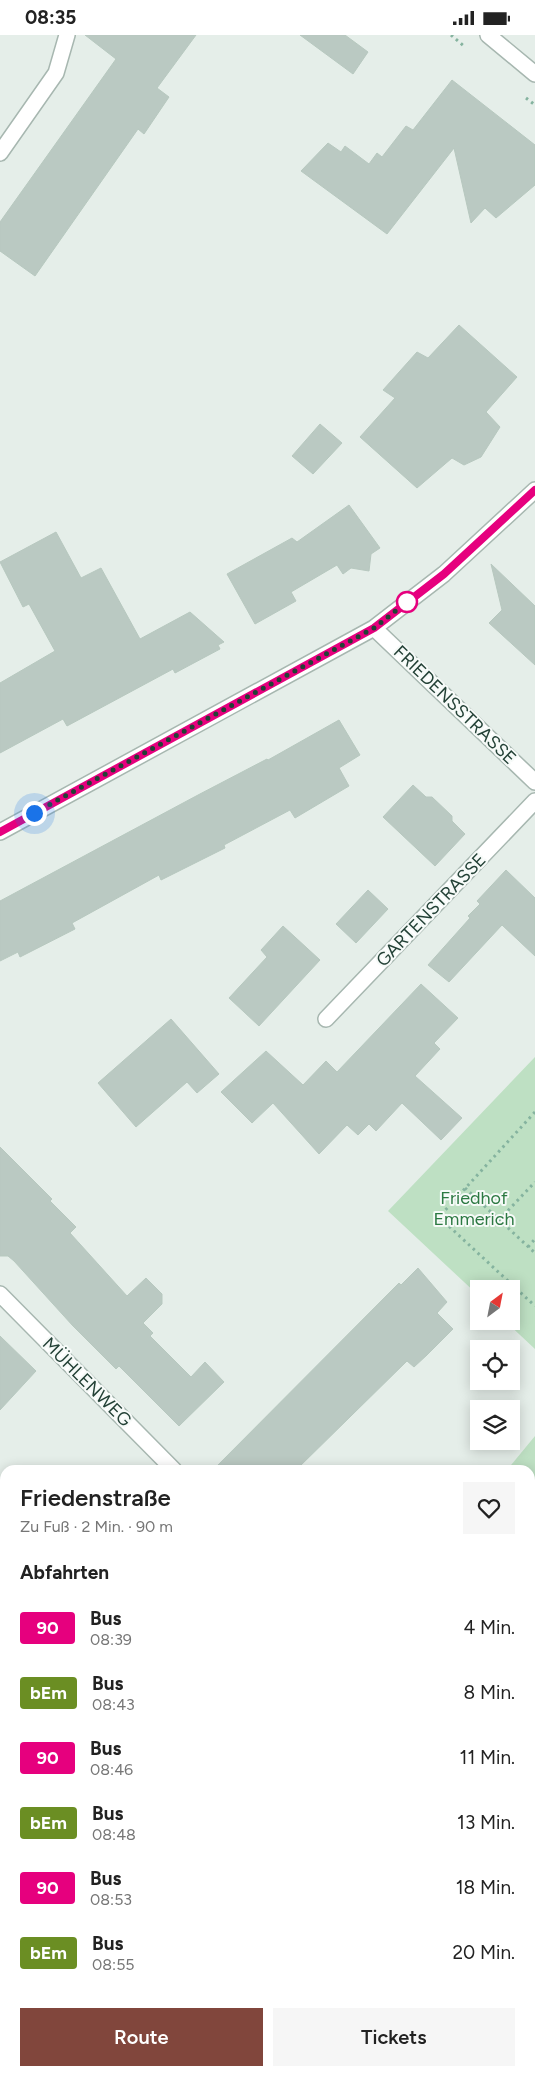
<!DOCTYPE html>
<html lang="de">
<head>
<meta charset="utf-8">
<style>
  :root { --surface:#fff; --page:#f6f6f6; --text:#222; --muted:#767676; --accent:#81463c }
  body { margin:0; font-family:Figtree,sans-serif; background:var(--page); color:var(--text); height:100vh; display:flex; flex-direction:column; font-size:19px; white-space:nowrap }
  * { box-sizing:border-box; margin:0 }
  p { font-size:16px; color:var(--muted) }
  .icon { flex:none; width:28px; height:28px; fill:none; stroke:currentColor; stroke-width:2; stroke-linecap:round; stroke-linejoin:round }
  .map { position:relative; flex:1; overflow:hidden }
  .sheet { position:absolute; left:0px; top:1430px; width:535px; height:611px; display:flex; flex-direction:column; background:var(--surface); border-radius:15px 15px 0 0; box-shadow:0 2px 12px #0003 }
  .sheet>* { flex:none }
  .badge { padding:0 10px; border-radius:4px; font-size:18px; line-height:32px }
  .needle { width:32px; rotate:32deg }
  .fabs { position:absolute; left:470px; top:1245px; display:grid; gap:10px }
  .fabs a { display:grid; place-items:center; width:50px; height:50px; border-radius:0px; background:var(--surface); box-shadow:0 2px 12px #0003; font-size:25px }
  .you { position:absolute; width:25px; height:25px; margin:-12px; border:4px solid #fff; border-radius:50%; background:#1a73e8; box-shadow:0 0 0 8px #1a73e833 }
  .map>.badge { position:absolute; translate:-50% -50%; box-shadow:0 0 0 2px #fff }
  h2 { padding:0 20px; font-size:19px; line-height:45px }
  .round { display:grid; place-items:center; flex:none; width:52px; height:52px; border-radius:0px; background:var(--page) }
  .head { display:flex; align-items:center; justify-content:space-between; height:85px; padding:0 20px }
  h1 { font-size:24px; font-weight:600; line-height:38px }
  .action { display:flex; gap:10px; margin-top:auto; padding:10px 20px }
  .action a { flex:1; height:58px; border-radius:0px; background:var(--accent); color:#fff; font-size:20px; font-weight:600; line-height:58px; text-align:center }
  .action a+a { background:var(--page); color:var(--text) }
  ul { padding:0; list-style:none }
  li { display:flex; align-items:center; gap:15px; height:65px; padding:0 20px }
  li div { flex:1 }
  li b { display:block; font-size:19px }
  li em { font-style:normal }
  li .badge { min-width:55px; font-weight:700; text-align:center }
  .status { display:flex; justify-content:space-between; align-items:center; height:35px; padding:0 25px; background:var(--surface); direction:ltr }
  .status svg { height:14px; fill:currentColor }
  .map>svg:first-child { display:block }
</style>
</head>
<body>
<div class="status"><b>08:35</b><svg viewBox="0 0 49 12"><path d="M0 12V9h3v3zM5 12V6h3v6zM10 12V3h3v9zM15 12V0h3v12zM26 1h20v11H26zM47 4h2v5h-2z"/></svg></div>
<div class="map">
<svg width="535" height="2041" viewBox="0 0 535 2041">
  <rect width="100%" height="100%" fill="#e5eee9"/>
  <!-- built -->
  <path fill="#d3ded8" d="M535 1864V2041H391L395 2036H530V1871Z
    M0 1969 5 1973V2036H77L82 2041H0Z"/>
  <!-- green -->
  <path fill="#bee0c3" d="M535 1022V1314L505 1286H511V1254H479V1261L388 1176Z
    M535 1401V1477L530 1473V1435H507Z"/>
  <!-- building -->
  <path fill="#bac9c2" stroke="#b7c8bf" d="M85 0H196L157 53 169 62 144 99 138 94 35 241 0 216V187L116 24Z
    M300 0H345L368 17 353 39Z
    M452 45 535 110V150L496 183 485 173 471 188 454 113 387 199 301 136 328 108 341 117 345 111 369 129 377 118 382 122 406 91 413 95Z
    M459 290 517 342 486 377 500 392 481 422 464 430 452 423 417 453 360 402 395 363 383 355 417 317 428 323Z
    M320 389 342 408 313 439 292 421Z
    M349 470 380 513 371 519 369 536 351 533 343 539 337 530 291 557 296 566 255 589 227 539 292 503 297 507Z
    M56 497 81 543 101 533 140 604 190 577 224 607 218 610 220 614 175 638 173 634 67 691 63 684 0 718V648L55 616 29 569 23 572 0 527Z
    M491 529 535 571V630L489 588 502 575Z
    M339 685 360 720 339 733 349 751 295 783 290 775 224 810 225 813 161 845 159 840 72 888 75 894 20 922 18 917 0 926V866L198 760 267 724 268 725Z
    M413 750 426 762H432L452 781V786L465 799 435 831 383 782Z
    M506 835 535 863V921L502 890 449 947 428 930 470 883 468 881 480 869 477 866Z
    M368 855 388 874 356 908 336 889Z
    M283 891 320 925 259 991 229 963 267 922 261 915Z
    M421 949 458 983 434 1008 440 1014 415 1041 462 1083 441 1105 402 1068 376 1096 369 1089 358 1100 347 1090 319 1119 273 1068 252 1088 221 1057 266 1016 303 1050 326 1026 337 1037Z
    M171 984 219 1039 197 1058 187 1047 136 1092 98 1048Z
    M0 1112 52 1164 50 1166 76 1192 70 1198 127 1261 146 1243 162 1259V1269L143 1288 153 1298 150 1301 191 1342 205 1327 224 1347 179 1391 119 1331 116 1334 73 1291 14 1226 8 1221H0Z
    M418 1233 447 1267 437 1278 453 1294 427 1320 414 1332 407 1326 296 1435H213L399 1248 401 1250Z
    M0 1301 36 1336 0 1375Z"/>
  <g fill="none" stroke-linecap="round" stroke-linejoin="round">
    <!-- street casing -->
    <g stroke="#a7b7b0" stroke-width="18">
      <path id="street" d="M488 0 535 39
        M0 118 56 38 67 0
        M374 593 535 747
        M0 797 374 593 444 539 535 455
        M326 984 535 766
        M0 1259 174 1435
        M530 1750 535 1754
        M530 1830 535 1824
        M0 1926 5 1928
        M128 2036 134 2041
        M359 2041 363 2036"/>
    </g>
    <!-- path -->
    <path stroke="#85b39f" stroke-width="3" stroke-dasharray="2.5 4" stroke-linecap="butt" d="M451 0 465 12
      M526 63 535 70
      M535 1077 439 1182 535 1271
      M465 1153 535 1218
      M499 1185 535 1147
      M528 1212 535 1204"/>
    <!-- street -->
    <use href="#street" stroke="#fff" stroke-width="15"/>
  </g>
  <g fill="none" stroke-linecap="round" stroke-linejoin="round">
    <!-- line casing -->
    <g stroke="#fff" stroke-width="11">
      <path id="line" d="M0 797 374 593 444 539 535 455"/>
    </g>
    <!-- line -->
    <use href="#line" stroke="#e6007e" stroke-width="8"/>
    <!-- walk -->
    <path stroke="#234136" stroke-width="5" stroke-dasharray="0 9" d="M34 778 374 593 407 567"/>
  </g>
  <!-- markers -->
  <circle fill="#fff" stroke="#e6007e" stroke-width="2.5" cx="407" cy="567" r="10"/>
  <g text-anchor="middle" dominant-baseline="central" stroke-width="4" stroke-linejoin="round" paint-order="stroke">
    <!-- street labels -->
    <g font-size="18" fill="#234136" stroke="#f6faf8">
      <text transform="translate(455 670) rotate(44)">FRIEDENSSTRASSE</text>
      <text transform="translate(431 875) rotate(-46)">GARTENSTRASSE</text>
      <text transform="translate(87 1347) rotate(45)">MÜHLENWEG</text>
    </g>
    <!-- park labels -->
    <g font-size="18" fill="#2c7942" stroke="#f6faf8">
      <text x="474" y="1163">Friedhof<tspan x="474" dy="21">Emmerich</tspan></text>
    </g>
  </g>
</svg>
<div class="fabs">
<a><svg class="needle" viewBox="-14 -14 28 28"><path d="M0-13l5 13h-10z" fill="#e53935"/><path d="M0 13l5-13h-10z" fill="#767676"/></svg></a>
<a><svg class="icon" aria-label="locate" viewBox="0 0 24 24"><circle cx="12" cy="12" r="6"/><path d="M12 2v4M12 18v4M2 12h4M18 12h4"/></svg></a>
<a><svg class="icon" aria-label="layers" viewBox="0 0 24 24"><path d="M12 4l9 5-9 5-9-5zM3 14l9 5 9-5"/></svg></a>
</div>
<div class="you" style="left:34px;top:778px"></div>
<section class="sheet">
<div class="head"><div><h1>Friedenstraße</h1><p>Zu Fuß · 2 Min. · 90 m</p></div><a class="round"><svg class="icon" aria-label="heart" viewBox="0 0 24 24"><path d="M12 20l-8-8c-3-5 5-10 8-4 3-6 11-1 8 4z"/></svg></a></div>
<h2>Abfahrten</h2>
<ul>
<li><span class="badge" style="background:#e6007e;color:#fff">90</span><div><b>Bus</b><p>08:39</p></div><em>4 Min.</em></li>
<li><span class="badge" style="background:#6b8e23;color:#fff">bEm</span><div><b>Bus</b><p>08:43</p></div><em>8 Min.</em></li>
<li><span class="badge" style="background:#e6007e;color:#fff">90</span><div><b>Bus</b><p>08:46</p></div><em>11 Min.</em></li>
<li><span class="badge" style="background:#6b8e23;color:#fff">bEm</span><div><b>Bus</b><p>08:48</p></div><em>13 Min.</em></li>
<li><span class="badge" style="background:#e6007e;color:#fff">90</span><div><b>Bus</b><p>08:53</p></div><em>18 Min.</em></li>
<li><span class="badge" style="background:#6b8e23;color:#fff">bEm</span><div><b>Bus</b><p>08:55</p></div><em>20 Min.</em></li>
</ul>
<div class="action"><a>Route</a><a>Tickets</a></div>
</section>
</div>
</body>
</html>
